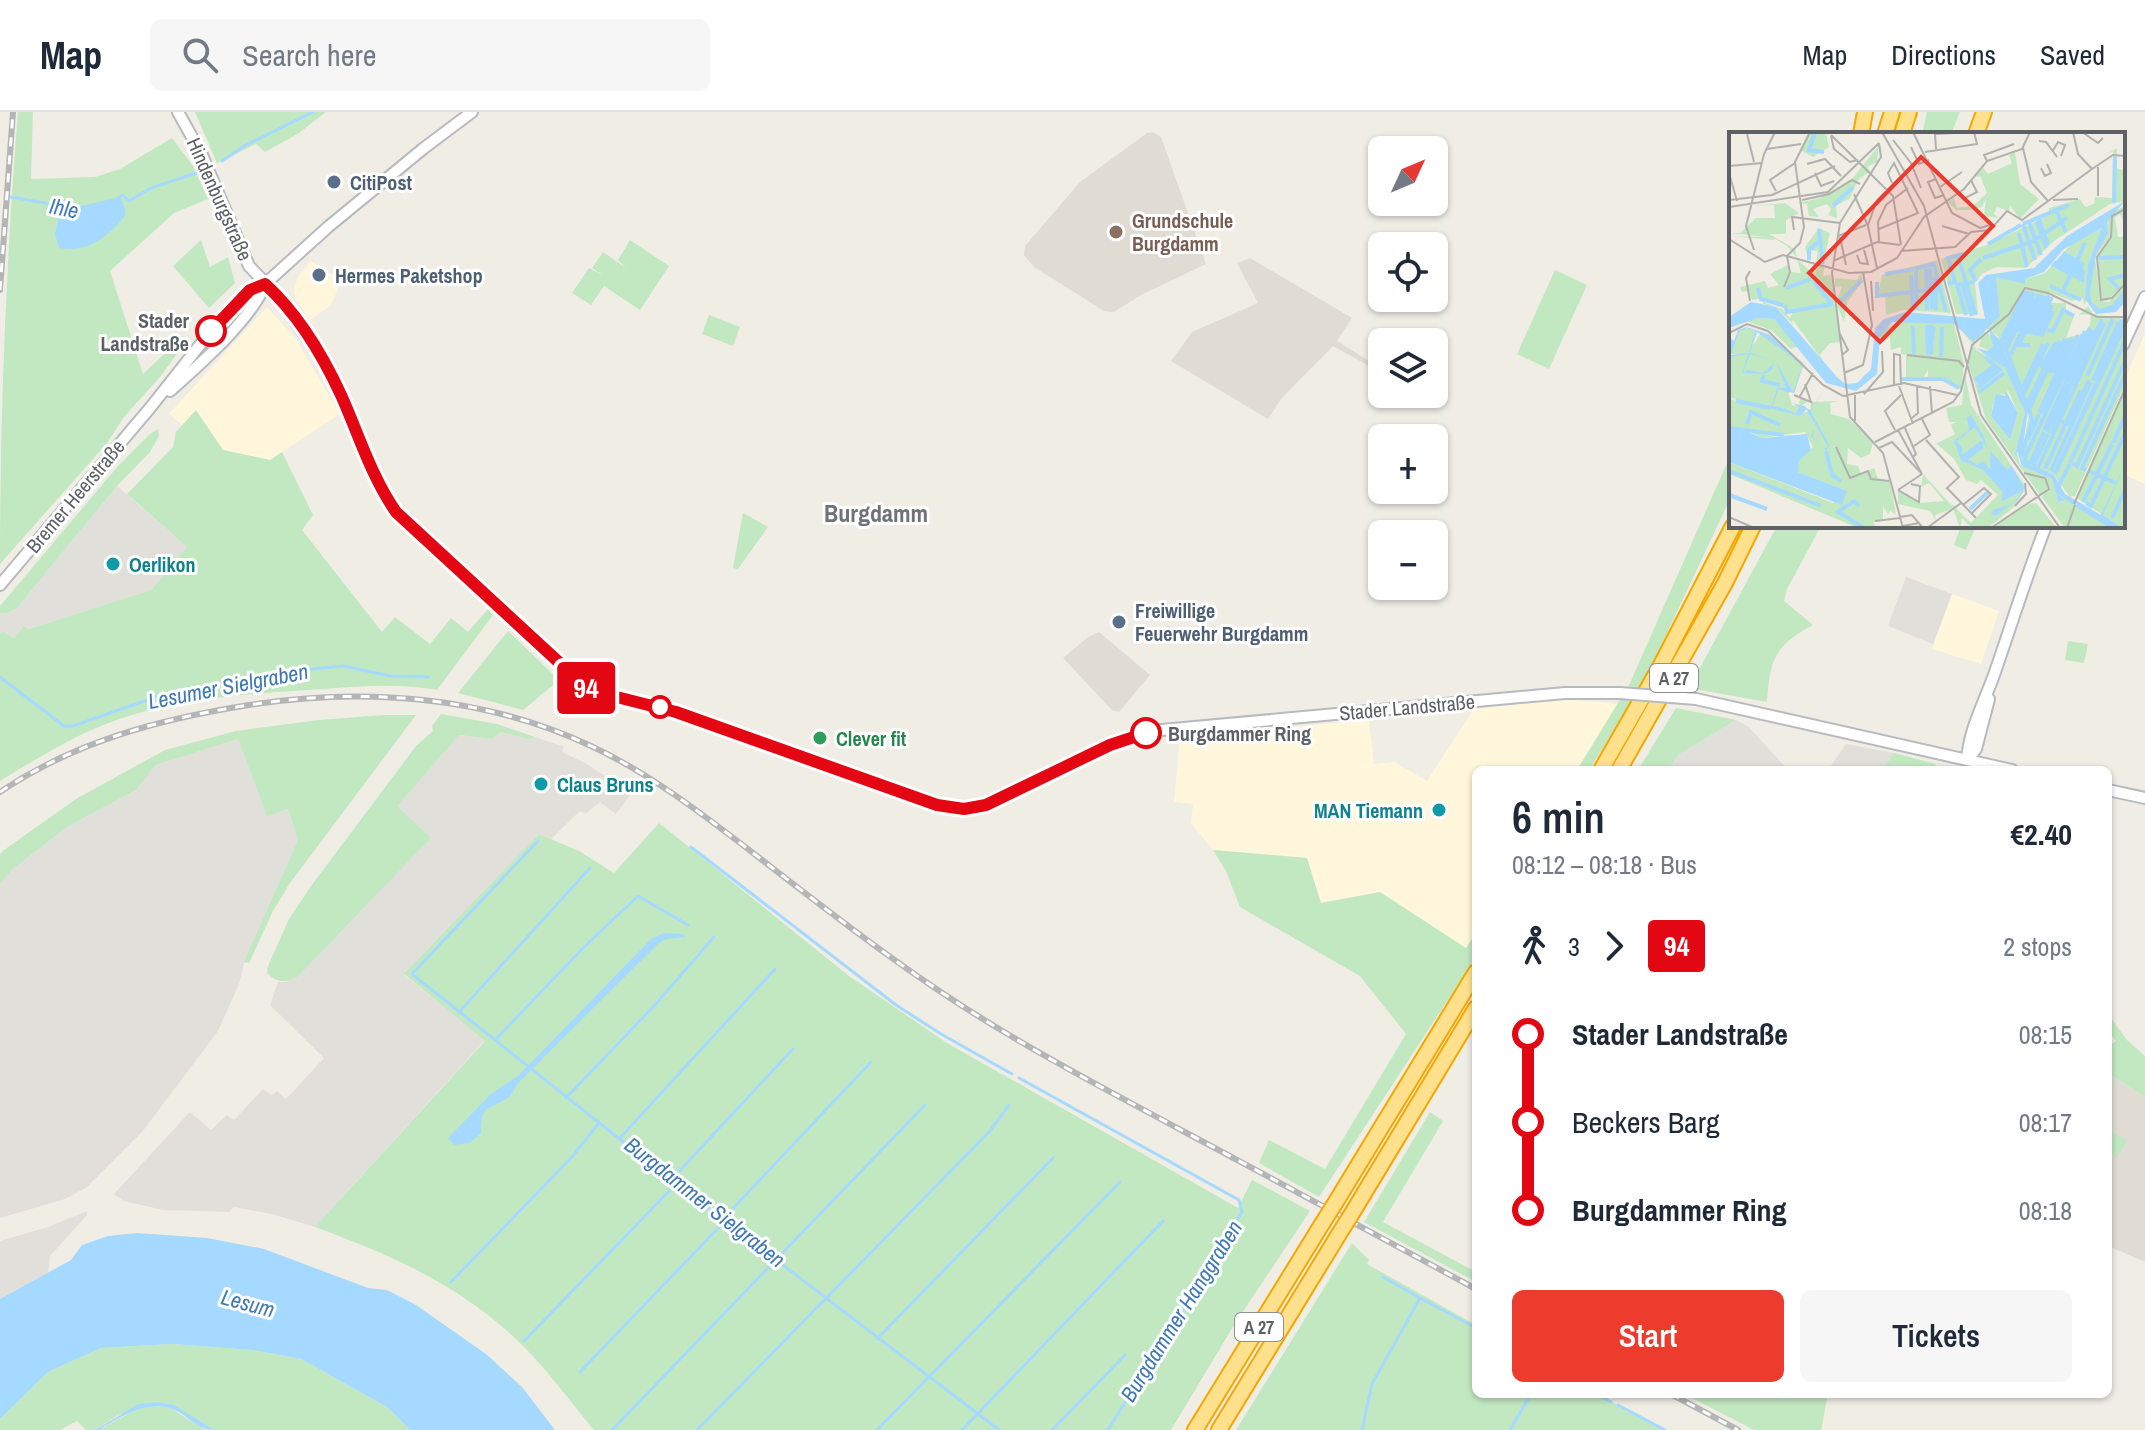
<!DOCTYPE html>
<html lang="en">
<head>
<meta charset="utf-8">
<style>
  :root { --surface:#fff; --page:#f6f6f7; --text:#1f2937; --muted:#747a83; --line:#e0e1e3; --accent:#ed3b2e }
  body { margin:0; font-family:"Archivo Narrow",sans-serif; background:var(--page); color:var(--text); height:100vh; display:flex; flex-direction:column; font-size:30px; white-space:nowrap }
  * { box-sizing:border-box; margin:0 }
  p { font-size:26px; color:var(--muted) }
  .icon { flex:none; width:44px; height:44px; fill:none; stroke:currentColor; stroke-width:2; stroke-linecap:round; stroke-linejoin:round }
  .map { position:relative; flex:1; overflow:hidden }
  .details { position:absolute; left:1472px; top:654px; width:640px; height:632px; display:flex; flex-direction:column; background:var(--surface); border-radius:12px; box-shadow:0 2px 6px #0004 }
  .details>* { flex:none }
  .badge { padding:0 16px; border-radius:6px; font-size:28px; line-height:52px }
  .needle { width:52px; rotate:46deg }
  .controls { position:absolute; left:1368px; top:24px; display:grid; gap:16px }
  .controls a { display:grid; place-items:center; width:80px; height:80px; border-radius:12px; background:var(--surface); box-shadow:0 2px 6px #0004; font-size:40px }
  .map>.badge { position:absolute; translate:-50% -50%; box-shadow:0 0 0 4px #fff }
  .legs { display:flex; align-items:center; gap:12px; height:88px; padding:0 40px; font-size:26px }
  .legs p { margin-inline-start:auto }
  .overview { display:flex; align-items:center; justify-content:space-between; height:136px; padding:0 40px }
  h1 { font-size:44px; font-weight:600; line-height:60px }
  .action { display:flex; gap:16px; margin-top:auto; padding:16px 40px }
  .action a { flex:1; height:92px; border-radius:12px; background:var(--accent); color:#fff; font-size:32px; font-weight:600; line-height:92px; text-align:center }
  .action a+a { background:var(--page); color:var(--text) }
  ul { padding:0 40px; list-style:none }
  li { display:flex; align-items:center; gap:28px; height:88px; font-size:30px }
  li i { display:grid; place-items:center; width:12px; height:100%; margin:0 10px; background:currentColor }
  li i::after { content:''; width:20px; height:20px; margin:-10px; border:6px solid; border-radius:50%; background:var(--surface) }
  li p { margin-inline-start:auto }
  li:first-child i { background:linear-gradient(#0000 50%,currentColor 0) }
  li:last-child i { background:linear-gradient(currentColor 50%,#0000 0) }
  header { display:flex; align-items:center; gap:48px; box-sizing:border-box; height:112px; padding:0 40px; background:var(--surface); border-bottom:2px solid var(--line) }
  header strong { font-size:38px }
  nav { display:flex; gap:44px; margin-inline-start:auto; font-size:28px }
  .search { width:560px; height:72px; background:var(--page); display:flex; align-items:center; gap:20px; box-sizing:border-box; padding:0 28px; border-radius:12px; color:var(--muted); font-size:30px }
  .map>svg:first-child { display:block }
</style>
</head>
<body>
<header>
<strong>Map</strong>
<div class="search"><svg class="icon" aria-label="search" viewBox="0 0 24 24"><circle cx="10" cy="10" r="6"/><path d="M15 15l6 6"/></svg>Search here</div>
<nav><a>Map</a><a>Directions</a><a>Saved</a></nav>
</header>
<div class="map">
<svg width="2145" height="1318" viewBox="0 0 2145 1318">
  <rect width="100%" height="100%" fill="#f0ede5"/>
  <!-- commercial -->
  <path fill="#fff6db" d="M311 149 342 169 330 194 310 208 295 186 294 175 299 163Z
    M267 195 295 226 340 302 270 348 223 338 196 299 182 313 169 302Z
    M2145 222V372L2123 362V270Z
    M1952 482 1999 499 1981 552 1932 537Z
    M1565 587 1619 592 1577 658H1476V821L1466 837 1380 780 1320 791 1306 746 1213 738 1191 711 1193 692 1174 690 1180 625 1369 608 1374 652 1394 650 1427 669 1474 597Z"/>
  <!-- industrial -->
  <path fill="#e1dfda" d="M117 374 187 435 151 478 29 517 24 514 14 526 3 521 0 522V500L4 502 16 497Z
    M1906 465 1952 482 1933 532 1888 514Z
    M1736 608 1749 615 1788 658H1668L1678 643Z
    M501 620 528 627 535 625 564 635 562 640 587 652 631 682 616 702 600 690 585 702 580 699 551 727 539 722 404 863 485 928 315 1115 272 1102 234 1095 229 1100 163 1098 124 1089 114 1082 190 1000 211 1018 227 1003 234 1008 263 977 272 983 277 979 286 987 324 946 270 893 278 870H286L431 726 396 694 459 623 493 627Z
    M238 627 267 703 288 697 298 728 245 847 239 872 218 919 142 1020 87 1075 65 1087 0 1106V772L13 757 67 715 136 678 156 653Z
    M1846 632 1894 641 1882 658H1828Z
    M87 1099V1103L50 1144 48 1161 0 1187V1129L48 1115Z"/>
  <!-- education -->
  <path fill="#e0dcd3" d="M1153 20 1161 25 1206 152 1141 183 1114 200 1104 199 1034 155 1024 143 1025 134 1080 70 1147 21Z
    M1250 146 1352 206 1337 229 1382 257 1378 259 1333 234 1281 287 1268 307 1171 249 1192 220 1258 191 1237 151Z
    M1099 520 1150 563 1119 600 1112 598 1063 546 1088 525Z
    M2108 961 2145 985V1150L2108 1134Z"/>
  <!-- green -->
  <path fill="#c2e8c1" d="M18 0H33L31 67 95 65 120 57 172 26 193 54 208 87 174 101 110 159 143 262 183 224 187 228 160 265 124 305 107 331 0 452C0 301 6 151 18 0Z
    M195 0H326L299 21 265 40 256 32 217 51Z
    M1927 0H1960L1951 22H1922Z
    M201 128 210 155 228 145 235 171 209 196 173 154Z
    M630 128 669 154 640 198 604 174 591 193 572 181 589 156 604 164 592 156 603 140 626 156 618 148Z
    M1555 158 1587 173 1549 257 1517 242Z
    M709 203 740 215 733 234 702 222Z
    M196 298 223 338 270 348 282 340 313 403 302 418 382 520 395 505 430 532 451 506 468 520 488 497 493 503 437 578C396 570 350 575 308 578 249 582 189 586 132 603 86 616 41 644 0 669V522L3 520 14 526 24 514 29 517 151 478 187 435 127 382 173 335 176 320Z
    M158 317 159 324 150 340 117 374 16 497 4 502 0 500V494L118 354 150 322Z
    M1731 342V385L1644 570 1589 658H1577L1630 571Z
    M743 401 768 415 738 457 733 456Z
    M1777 414H1821L1787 477 1784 489 1813 513C1774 534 1770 548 1767 590L1689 576Z
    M1961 414H1976L1966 438 1954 433Z
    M508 519 559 568 523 598 458 581Z
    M2068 529 2088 532 2084 551 2065 548Z
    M1676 596 1736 608 1678 643 1668 658H1638Z
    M441 602 497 612 535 625 528 627 501 620 493 627 459 623 397 694 431 726 297 865C284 871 278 871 267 861L268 854 289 807 311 774 416 634 433 619 432 614Z
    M384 603H416L290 771 273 799 249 851 244 850 245 847 298 728 288 697 267 704 238 627 156 653 136 678 67 715 13 757 0 772V742L4 738 76 687 165 638 236 619 319 608Z
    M1894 641 1936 652 1934 658H1882Z
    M659 711 849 864 947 931 1238 1096 1252 1068 1310 1099 1234 1213 1171 1318H594C569 1288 546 1256 518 1229 460 1173 389 1142 315 1115L485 929 404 862 539 722 579 739 614 761Z
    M1213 738 1307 746 1321 791 1380 780 1466 836 1476 821V845L1319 1085 1259 1051 1269 1028 1325 1057 1406 922 1360 864 1240 795 1226 759Z
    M2108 902 2127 928 2145 944V985L2108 961V934L2116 929 2108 919Z
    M1430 1000 1443 1009 1383 1110 1476 1160V1170L1364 1110Z
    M2108 1017 2127 1029 2117 1045 2108 1040Z
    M1352 1131 1369 1148 1367 1152 1476 1213V1282H1598L1662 1318H1236Z
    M173 1232 252 1238 301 1247 387 1295 410 1318H214L190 1304 157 1290 118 1303 95 1318H86L77 1309 60 1318H0V1307L48 1260 101 1236Z
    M1684 1282H1780L1783 1287 1803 1282H1828L1821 1318H1754Z
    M151 1294 169 1295 205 1318H99L138 1296Z"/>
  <!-- water -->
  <path fill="#a6d9ff" d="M120 85 125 96V104C106 126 89 141 59 136L55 122 60 99Z
    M664 821 683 822 686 825 666 827 658 832 518 971C515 976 512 984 506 987 486 999 481 993 481 1021L470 1031 454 1033 448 1026 491 982 519 963 651 827Z
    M137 1121 207 1126 264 1137 368 1176 387 1178 416 1193 486 1242 522 1275 555 1318H410L387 1295 301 1247 252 1238 173 1232 101 1236 48 1260 0 1307V1187L71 1148 82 1133 108 1124Z
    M157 1290 174 1293 214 1318C201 1318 196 1312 186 1305 157 1282 126 1301 99 1318H95L138 1292Z"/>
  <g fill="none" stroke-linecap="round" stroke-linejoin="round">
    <!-- stream -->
    <path stroke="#a6d9ff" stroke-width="3" d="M222 49 246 33 313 0
      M11 85 45 91 61 99
      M117 87 123 83 129 89 151 76 200 60
      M0 565 64 614H73L167 581 281 560 344 554 390 564 428 565
      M538 729 412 862 661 1060 999 1318
      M691 735 896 893 941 922 1012 962
      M459 900 590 756
      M495 928 585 834 638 784 688 813
      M1019 966 1239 1088 1242 1100 1108 1318
      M566 986 654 894 714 825
      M619 1027 775 857
      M671 1068 793 937
      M723 1107 871 950
      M1383 1165 1420 1186
      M451 1170 571 1046 599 1011
      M877 1227 1053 1046
      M524 1229 676 1072
      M580 1260 724 1110
      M1596 1282 1611 1290
      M1618 1293 1665 1318
      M612 1318 925 993
      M697 1318 989 1020 1009 993
      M877 1318 1120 1070
      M962 1318 1163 1109
      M1052 1318 1125 1243
      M1362 1318 1372 1272 1420 1186 1476 1216
      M1510 1318 1531 1282"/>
    <!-- secondary casing -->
    <g stroke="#b7babf" stroke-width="14">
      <path id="secondary" d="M178 0 202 43 249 154 279 185 329 258 382 379 396 400 589 578 676 600 937 693 964 697 986 693 1002 687 1110 633 1162 618 1565 581H1620
        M2123 233 2145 185
        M170 279C199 253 252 207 265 172
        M0 473 150 296 211 219 245 183 265 172 328 115 424 36 472 0
        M1696 587 2012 658
        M1967 648C1969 617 1985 589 1995 560 2012 511 2027 462 2046 414
        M1967 648 1976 637 1989 587
        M2108 678 2145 686"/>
    </g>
    <!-- highway casing -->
    <g stroke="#f5a700" stroke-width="18">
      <path id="highway" d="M1861 22 1865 0
        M1885 22 1892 0
        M1902 22 1909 0
        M1976 22 1984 0
        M1601 658 1660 555 1733 414
        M1619 658 1725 471 1753 414
        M1334 1093 1476 860
        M1351 1103 1476 896
        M1195 1318 1322 1112
        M1219 1318 1339 1122"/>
    </g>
    <!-- secondary -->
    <use href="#secondary" stroke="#fff" stroke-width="10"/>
    <!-- highway -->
    <use href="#highway" stroke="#ffe18d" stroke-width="14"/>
    <!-- rail casing -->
    <g stroke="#b4b5b6" stroke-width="6">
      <path id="rail" d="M0 178 13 0
        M0 680C76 629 160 607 249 593 364 575 485 584 591 634 651 662 705 704 757 744 836 805 915 867 1001 918 1060 954 1122 986 1183 1019 1281 1071 1378 1124 1476 1177
        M1671 1282 1738 1318"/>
    </g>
    <!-- rail -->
    <use href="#rail" stroke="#fff" stroke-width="3" stroke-dasharray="9" stroke-linecap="butt"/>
    <!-- secondary-bridge casing -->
    <g stroke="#b7babf" stroke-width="14" stroke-linecap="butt">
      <path id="secondary-bridge" d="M1620 581 1696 587"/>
    </g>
    <!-- highway-bridge casing -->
    <g stroke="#f5a700" stroke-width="18" stroke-linecap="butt">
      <path id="highway-bridge" d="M1322 1112 1334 1093
        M1339 1122 1351 1103"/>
    </g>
    <!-- secondary-bridge -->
    <use href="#secondary-bridge" stroke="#fff" stroke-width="10"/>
    <!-- highway-bridge -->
    <use href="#highway-bridge" stroke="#ffe18d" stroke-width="14"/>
  </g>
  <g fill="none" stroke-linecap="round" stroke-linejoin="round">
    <!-- line-1 casing -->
    <g stroke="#fff" stroke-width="18">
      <path id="line-1" d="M211 219 250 178 265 172C297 201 323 244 341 283 359 323 371 364 396 400L589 578 676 600 937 693 964 697 986 693 1110 633 1146 621"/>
    </g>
    <!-- line-1 -->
    <use href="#line-1" stroke="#e30613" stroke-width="12"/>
  </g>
  <!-- markers -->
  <g fill="#5c6f8a" stroke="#fff" stroke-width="3">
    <circle cx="334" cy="70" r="8"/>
    <circle cx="319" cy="163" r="8"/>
    <circle cx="1119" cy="510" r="8"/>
  </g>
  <circle fill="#8d6e63" stroke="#fff" stroke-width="3" cx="1116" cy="120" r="8"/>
  <g fill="#fff" stroke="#e30613" stroke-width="4">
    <circle cx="211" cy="219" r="14"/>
    <circle cx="660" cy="595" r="10"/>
    <circle cx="1146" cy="621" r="14"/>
  </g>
  <g fill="#0f9aa8" stroke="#fff" stroke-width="3">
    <circle cx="113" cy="452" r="8"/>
    <circle cx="541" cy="672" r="8"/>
    <circle cx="1439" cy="698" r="8"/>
  </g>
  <circle fill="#2e9e5b" stroke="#fff" stroke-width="3" cx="820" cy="626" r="8"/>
  <g text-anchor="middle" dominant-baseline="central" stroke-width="6" stroke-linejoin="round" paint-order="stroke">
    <!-- shield labels -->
    <g fill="#fff" stroke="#8e9094" stroke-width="2">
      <rect x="1650" y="552" width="48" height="28" rx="6"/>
      <rect x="1235" y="1201" width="48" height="28" rx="6"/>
    </g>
    <g font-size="18" font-weight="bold" fill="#5d6166">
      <text x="1674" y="566">A 27</text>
      <text x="1259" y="1215">A 27</text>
    </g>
    <!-- service labels -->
    <g font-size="20" font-weight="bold" fill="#4e5e75" stroke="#fff" text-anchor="start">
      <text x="350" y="70">CitiPost</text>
      <text x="335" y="163">Hermes Paketshop</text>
      <text x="1135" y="498">Freiwillige<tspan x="1135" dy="23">Feuerwehr Burgdamm</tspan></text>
    </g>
    <!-- street labels -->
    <g font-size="20" fill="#5d6166" stroke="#fff">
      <text transform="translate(220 87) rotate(66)">Hindenburgstraße</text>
      <text transform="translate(75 384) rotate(-50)">Bremer Heerstraße</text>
      <text transform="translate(1407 595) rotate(-5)">Stader Landstraße</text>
    </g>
    <!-- education labels -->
    <g font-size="20" font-weight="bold" fill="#785e54" stroke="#fff" text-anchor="start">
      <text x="1132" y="108">Grundschule<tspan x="1132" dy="23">Burgdamm</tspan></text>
    </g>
    <!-- stop labels -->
    <g font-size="20" font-weight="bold" fill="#5d6166" stroke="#fff" text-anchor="end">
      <text x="189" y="208">Stader<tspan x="189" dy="23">Landstraße</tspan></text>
      <text x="1168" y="621" text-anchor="start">Burgdammer Ring</text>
    </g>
    <!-- culture labels -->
    <g font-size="20" font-weight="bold" fill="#0d838f" stroke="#fff" text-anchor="start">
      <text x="129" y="452">Oerlikon</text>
      <text x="557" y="672">Claus Bruns</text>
      <text x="1423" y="698" text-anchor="end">MAN Tiemann</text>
    </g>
    <!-- leisure labels -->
    <g font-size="20" font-weight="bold" fill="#27864d" stroke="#fff" text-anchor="start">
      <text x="836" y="626">Clever fit</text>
    </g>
    <!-- water labels -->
    <g font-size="22" font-style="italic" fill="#3f79b5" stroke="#fff">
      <text transform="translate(64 96) rotate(11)">Ihle</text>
      <text transform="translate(228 574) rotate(-11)">Lesumer Sielgraben</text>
      <text transform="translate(705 1090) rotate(38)">Burgdammer Sielgraben</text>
      <text transform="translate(248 1191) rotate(15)">Lesum</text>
      <text transform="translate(1181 1199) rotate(-58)">Burgdammer Hanggraben</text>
    </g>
    <!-- quarter labels -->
    <g font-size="24" font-weight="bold" fill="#6e7378" stroke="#fff">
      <text x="876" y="401">Burgdamm</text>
    </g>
  </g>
  <!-- overview -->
  <g transform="translate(1729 20)">
    <rect width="396" height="396" fill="#f0ede5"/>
    <path d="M81 0H97L100 15 84 25 71 18ZM150 13 148 30 138 35 141 39 129 48 121 66 107 74 108 86 99 83 97 88 102 77 98 72 84 77 90 85 80 84 78 72 68 71 91 66 123 47ZM388 16V37L395 38 396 31V69L381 72 325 109 297 136 267 135 253 142 246 151 249 182H227L212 127 261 112 320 83V76L351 67 356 75 365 72 366 65 383 66 384 19 368 28ZM286 20 291 52 310 67 291 87 281 73 280 79 268 75 265 82 270 86 255 84 257 66 253 75 241 78H227L219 70 225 66 228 76 244 74 258 61 251 44 246 45 259 29 254 36 259 42 283 31 280 23ZM56 71 70 81 57 88V102H40L66 117 68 126 58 114 43 105 47 108 0 104 39 105 0 101H11L27 86H46L45 73 24 74ZM396 74V94L391 82 386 85 389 105H396V151L377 169 372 166 369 125 383 104V84L381 104 366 125 371 169 380 170 396 154V163L382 177 367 178 358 165 363 127 376 91 382 81ZM90 96 101 101 94 132 87 130 89 119 80 118V128L76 115ZM374 96 359 132 357 170 355 173 354 166 343 169 320 160 321 171H337V179L345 184 337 206 355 201 361 193 362 182 350 183 359 174 364 182 396 187V253L346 364 341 365 325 343 292 327 301 277 268 203 256 196 271 184 266 145 300 146 316 141 343 111ZM68 127 85 143 90 133 95 135 94 144 102 143 111 210 101 211 91 223 96 232 64 188 63 191 47 175 34 172V170L53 177 61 186 64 180 31 167 23 168 20 159 13 160 11 155 36 149 39 156 50 153 41 142 59 133 61 140 72 141ZM208 128 222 181 174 178 157 183 156 164 148 165 153 143ZM132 141 134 148 118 171 115 190 107 171 113 154 106 155V146L128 148ZM29 186 45 187 69 214 62 217 42 198 17 189ZM170 188 225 192 235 233 232 258 223 250 199 246V238L194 246 177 247V223L172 222V215L162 218 161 206 151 211 152 201ZM230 195 250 205 254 199 261 203 272 225 250 214 252 207 245 211 247 218 273 232 284 249 296 280 287 318 291 332 323 347 329 370H335L327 361 388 396H336L313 365 320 354 311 363 257 287 239 231 244 213ZM279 258 289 281 281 308 262 284 264 272 275 266 271 261 277 264ZM18 196 27 199 23 215 32 201 74 233 65 261 58 256 49 257 59 260 63 273 70 274 71 266 79 269 71 275 68 280 69 282 81 279 82 270 110 269 101 271 102 282 120 287 144 311 141 322 132 326 119 316 118 332 129 334 132 342 145 336 149 346 161 349 167 383 161 378 159 383 154 374V389L144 390 147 396H129L0 342V330L104 371 118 359 69 340V330L84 315 76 300 33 306 17 298 0 299V267L59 280 0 265V225L11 223 2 222 10 200ZM236 242 242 273 297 355 285 375 259 396H243L233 386 231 396 222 371 242 391 269 363 252 348 248 352 237 348 225 327 208 312 203 314 226 302 222 293 227 290H220L217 276 233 273ZM396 257V396H394L348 366ZM194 342 225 376 206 383 207 389 201 379 169 372V358L190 371 215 369 200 351 192 355ZM307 371 328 396H263L300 372Z" fill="#c2e8c1" fill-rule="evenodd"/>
    <path d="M396 69 378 90 379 101 367 123 361 159 362 170 371 177 383 173 396 158V170L387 180 367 182 356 167 359 132 373 96 335 117 315 140 296 147V152L267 145 271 184 245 210 225 192 163 190 151 205 148 242 127 259 97 251 45 187 29 186 0 196V185L22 170 47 175 108 245 116 252 128 251 142 237 146 196 155 187 176 180 256 187 249 151 257 143 305 136 338 104ZM18 195 41 203 75 232 65 261 60 260 58 270 60 261 49 257 44 274 55 277 58 270 56 277 67 282 70 275 63 271 75 274 82 279 96 256 82 280 99 310 100 314 97 319 82 304 85 298 84 305 95 317 99 314 80 282 84 297 78 277 71 284 0 266 43 274 48 256H57L47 230 64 260 74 233 28 200 21 221 46 229 21 222 14 240 19 238 34 241 45 231 43 238 35 242 13 241 19 222 0 225V205L5 209 9 198ZM18 196 26 199 20 221 2 223 10 200ZM260 197 271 208 299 279 292 327 325 343 336 362 372 383 396 332 374 383 394 396H380L327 361 336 369 329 370 323 347 293 334 288 319 285 327 296 280 276 236 247 216 259 219 264 214ZM277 259 289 281 281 308 262 284 267 262 277 264ZM242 283 255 305 259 318 246 295 228 309 233 316 234 328H241L248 333 254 329 261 337V319L279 338 282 333 295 355 294 360 289 367 267 384 262 383 264 378 280 373 289 366 293 359 272 370 274 360 254 338 232 328 225 309 240 298 238 286 234 288ZM12 297 33 306 78 302 82 318 69 330V340L118 359 113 373 0 330V299Z" fill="#a6d9ff" fill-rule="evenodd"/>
    <path fill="none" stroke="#a6d9ff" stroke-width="4" d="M86 0 80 18 95 20M385 71 386 25M104 74 124 55M327 78 337 100M310 87 319 113M308 89 317 116M300 90 312 123M294 92 340 73M294 92 306 128M90 97 94 132M290 101 298 135M301 111 338 86M259 112 292 93M334 121 355 133M333 123 354 135M229 124 247 183M331 125 354 138M254 126 299 111M370 126 396 125M329 127 356 141M80 128V118L92 108M328 129 355 144M325 130 355 146M323 132 355 149M201 136 203 177M186 137 205 132 217 180M197 137 198 178M187 139 188 178M156 142 185 137M182 143 184 178M206 145 207 178M247 149 241 138 252 127M85 150 103 172M148 150V164L209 157M219 152 226 150 219 126 234 122M233 152 243 184M321 154 352 168M29 156 32 167 54 173M57 156 82 147M390 157 381 147 396 143M334 159 356 111M296 160 273 207 300 277 303 289 293 322 299 332M110 171 133 148M56 173 58 180 104 172M237 183 228 153 245 150M198 193 199 223M184 194 185 222M280 195 313 203 324 179M290 197 305 166M318 198 324 199 334 178 345 184M299 201 316 164M302 201 320 164M310 201 323 173M306 203 323 165M276 208 299 159M277 212 302 160M301 213H290L313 163M278 216 305 161M200 222 201 193M202 222 203 193M200 223 205 194M281 224 310 162M212 225 213 195M311 235 325 214M320 241 336 207M324 241 339 207M35 243 33 249 51 253M358 244 384 187M172 247H214L230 256M334 247 355 202M246 248 266 233M364 248 390 190M365 249 393 188M339 250 363 197M248 251 268 235M342 251 366 199M368 251 396 190M343 253 373 187M249 255 271 238 256 225M294 255 314 212M250 260 275 241M295 261 319 211M7 269 41 276M299 271 327 210M301 276 331 209M310 281 343 206M313 282 349 203M332 289 340 292 360 248M18 292 22 280 51 293M0 296 55 303M315 298 361 196M318 300 339 251M322 302 364 198M299 307 310 282M384 311 396 284M97 319 103 343 112 349M233 326 253 310M295 327 356 199M234 329 254 314M341 331 396 209M344 331 348 334 396 229M301 332 315 300M304 335 319 302M309 336 375 191M316 337 352 258M357 338 353 336 396 243M0 339 92 374M322 339 362 250M360 339 387 351M326 341 367 252M326 342 396 194M329 355 341 332M0 363 38 377M354 370 383 312M357 371 362 374 396 301M130 374 125 369 109 380 135 396M350 375 378 391M241 377 259 360M383 386 396 358"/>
    <path fill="none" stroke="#b1b1ae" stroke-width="2" d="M153 0 195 74 252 283 331 396M184 0 223 81 251 96 261 93 260 88M344 0 349 22 363 37M353 0 369 11 374 6M18 2 25 30M102 3 164 64 172 113M102 4 105 17 121 30 129 28M164 8 182 31 192 56M310 9 317 10 328 25M150 11 152 25 111 91 103 141 121 285 154 321 174 396M182 15 190 32 200 28M294 16 302 50 319 69M38 17 72 12M196 20 248 12 245 0 206 2 207 17M323 20 329 10 336 13 332 24M258 29 255 23 285 12M78 32 96 27 112 44M0 34 33 31M312 36 316 44 322 41 318 32M363 37 384 23 396 24M0 41 8 69M86 41 92 54 105 49M207 47 199 50 206 66 215 63M211 55 233 40M47 59 41 48 66 31M230 61 234 67 248 60 242 48M125 62 139 94 148 136M369 64V35M0 68 43 63 106 34M73 68 100 62 123 48 131 52M324 68 349 67M0 75 99 60 150 11M396 77 383 84 382 105 368 125 372 168 383 166 396 152M139 93 148 68 173 43M213 94 240 102M150 97 189 81 165 31 159 41 163 51M65 98 63 85 111 91M109 104 137 93M111 105 117 133M0 107 36 130 54 123 120 141 142 140 168 126 195 85 235 57 258 29 293 17 301 0M150 110 149 90 157 73 179 56M25 118 17 94 35 22 46 0M172 119 226 115 242 100 261 98 278 79 293 88 363 37M128 123 131 131 139 132 135 118M58 124 71 111 75 95 66 30 81 0M104 129 148 110 171 113M21 139 17 146 21 169M142 149 144 179M55 155 61 140 58 124M110 200 119 218 113 223M0 201 18 192 39 199 94 253 114 264 175 251 228 263M178 223 230 229 235 235M115 241 134 233 143 193 134 140M165 254V222L171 223 172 253M170 254 184 292M201 254 203 282M135 262 154 240 153 219M65 263 82 270 76 252M70 266 84 241M183 286 189 281 188 253M126 289V263M176 296 187 322 183 326M166 298 156 279 172 263M169 298 193 342M197 308 230 345 217 357M146 310 224 270 232 259 243 213 280 182 296 156 319 161 368 185H396M185 314 201 303 193 287M107 315 121 346 139 339 142 347 160 349M150 316 163 310 193 342M218 356 247 386M169 358 190 370 191 354 182 352M169 358 193 342M345 372 396 257M234 373 255 356 262 362 242 382M286 374 297 362 296 351M0 385 25 396M171 385 183 383 194 396M146 389 171 386M163 396 190 391M198 396 232 371M262 396 320 357 316 346 295 341M338 396 346 373"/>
    <path fill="#ed3b2e" fill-opacity="0.15" stroke="#ed3b2e" stroke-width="4" d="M192 25 264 94 151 210 80 141Z"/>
    <rect width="396" height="396" fill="none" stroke="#5d6166" stroke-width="4"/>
  </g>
</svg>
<div class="controls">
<a><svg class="needle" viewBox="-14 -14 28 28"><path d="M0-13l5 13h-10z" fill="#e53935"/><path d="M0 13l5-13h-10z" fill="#747a83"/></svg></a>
<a><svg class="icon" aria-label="locate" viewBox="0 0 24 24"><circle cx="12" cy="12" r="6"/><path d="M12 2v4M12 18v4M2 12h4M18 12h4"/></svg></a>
<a><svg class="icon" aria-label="layers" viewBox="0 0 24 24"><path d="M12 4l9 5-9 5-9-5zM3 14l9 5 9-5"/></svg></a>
<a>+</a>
<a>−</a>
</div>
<b class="badge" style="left:586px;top:576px;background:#e30613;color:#fff">94</b>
<section class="details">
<div class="overview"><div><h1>6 min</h1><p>08:12 – 08:18 · Bus</p></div><b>€2.40</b></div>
<div class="legs"><svg class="icon" aria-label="walk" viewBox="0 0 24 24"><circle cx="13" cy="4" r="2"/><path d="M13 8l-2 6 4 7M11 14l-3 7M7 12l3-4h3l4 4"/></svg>3<svg class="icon" aria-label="forward" viewBox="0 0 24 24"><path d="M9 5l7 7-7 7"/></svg><b class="badge" style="background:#e30613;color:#fff">94</b><p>2 stops</p></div>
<ul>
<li><i style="color:#e30613"></i><b>Stader Landstraße</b><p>08:15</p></li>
<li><i style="color:#e30613"></i><span>Beckers Barg</span><p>08:17</p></li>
<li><i style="color:#e30613"></i><b>Burgdammer Ring</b><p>08:18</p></li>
</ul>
<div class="action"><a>Start</a><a>Tickets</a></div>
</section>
</div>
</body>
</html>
